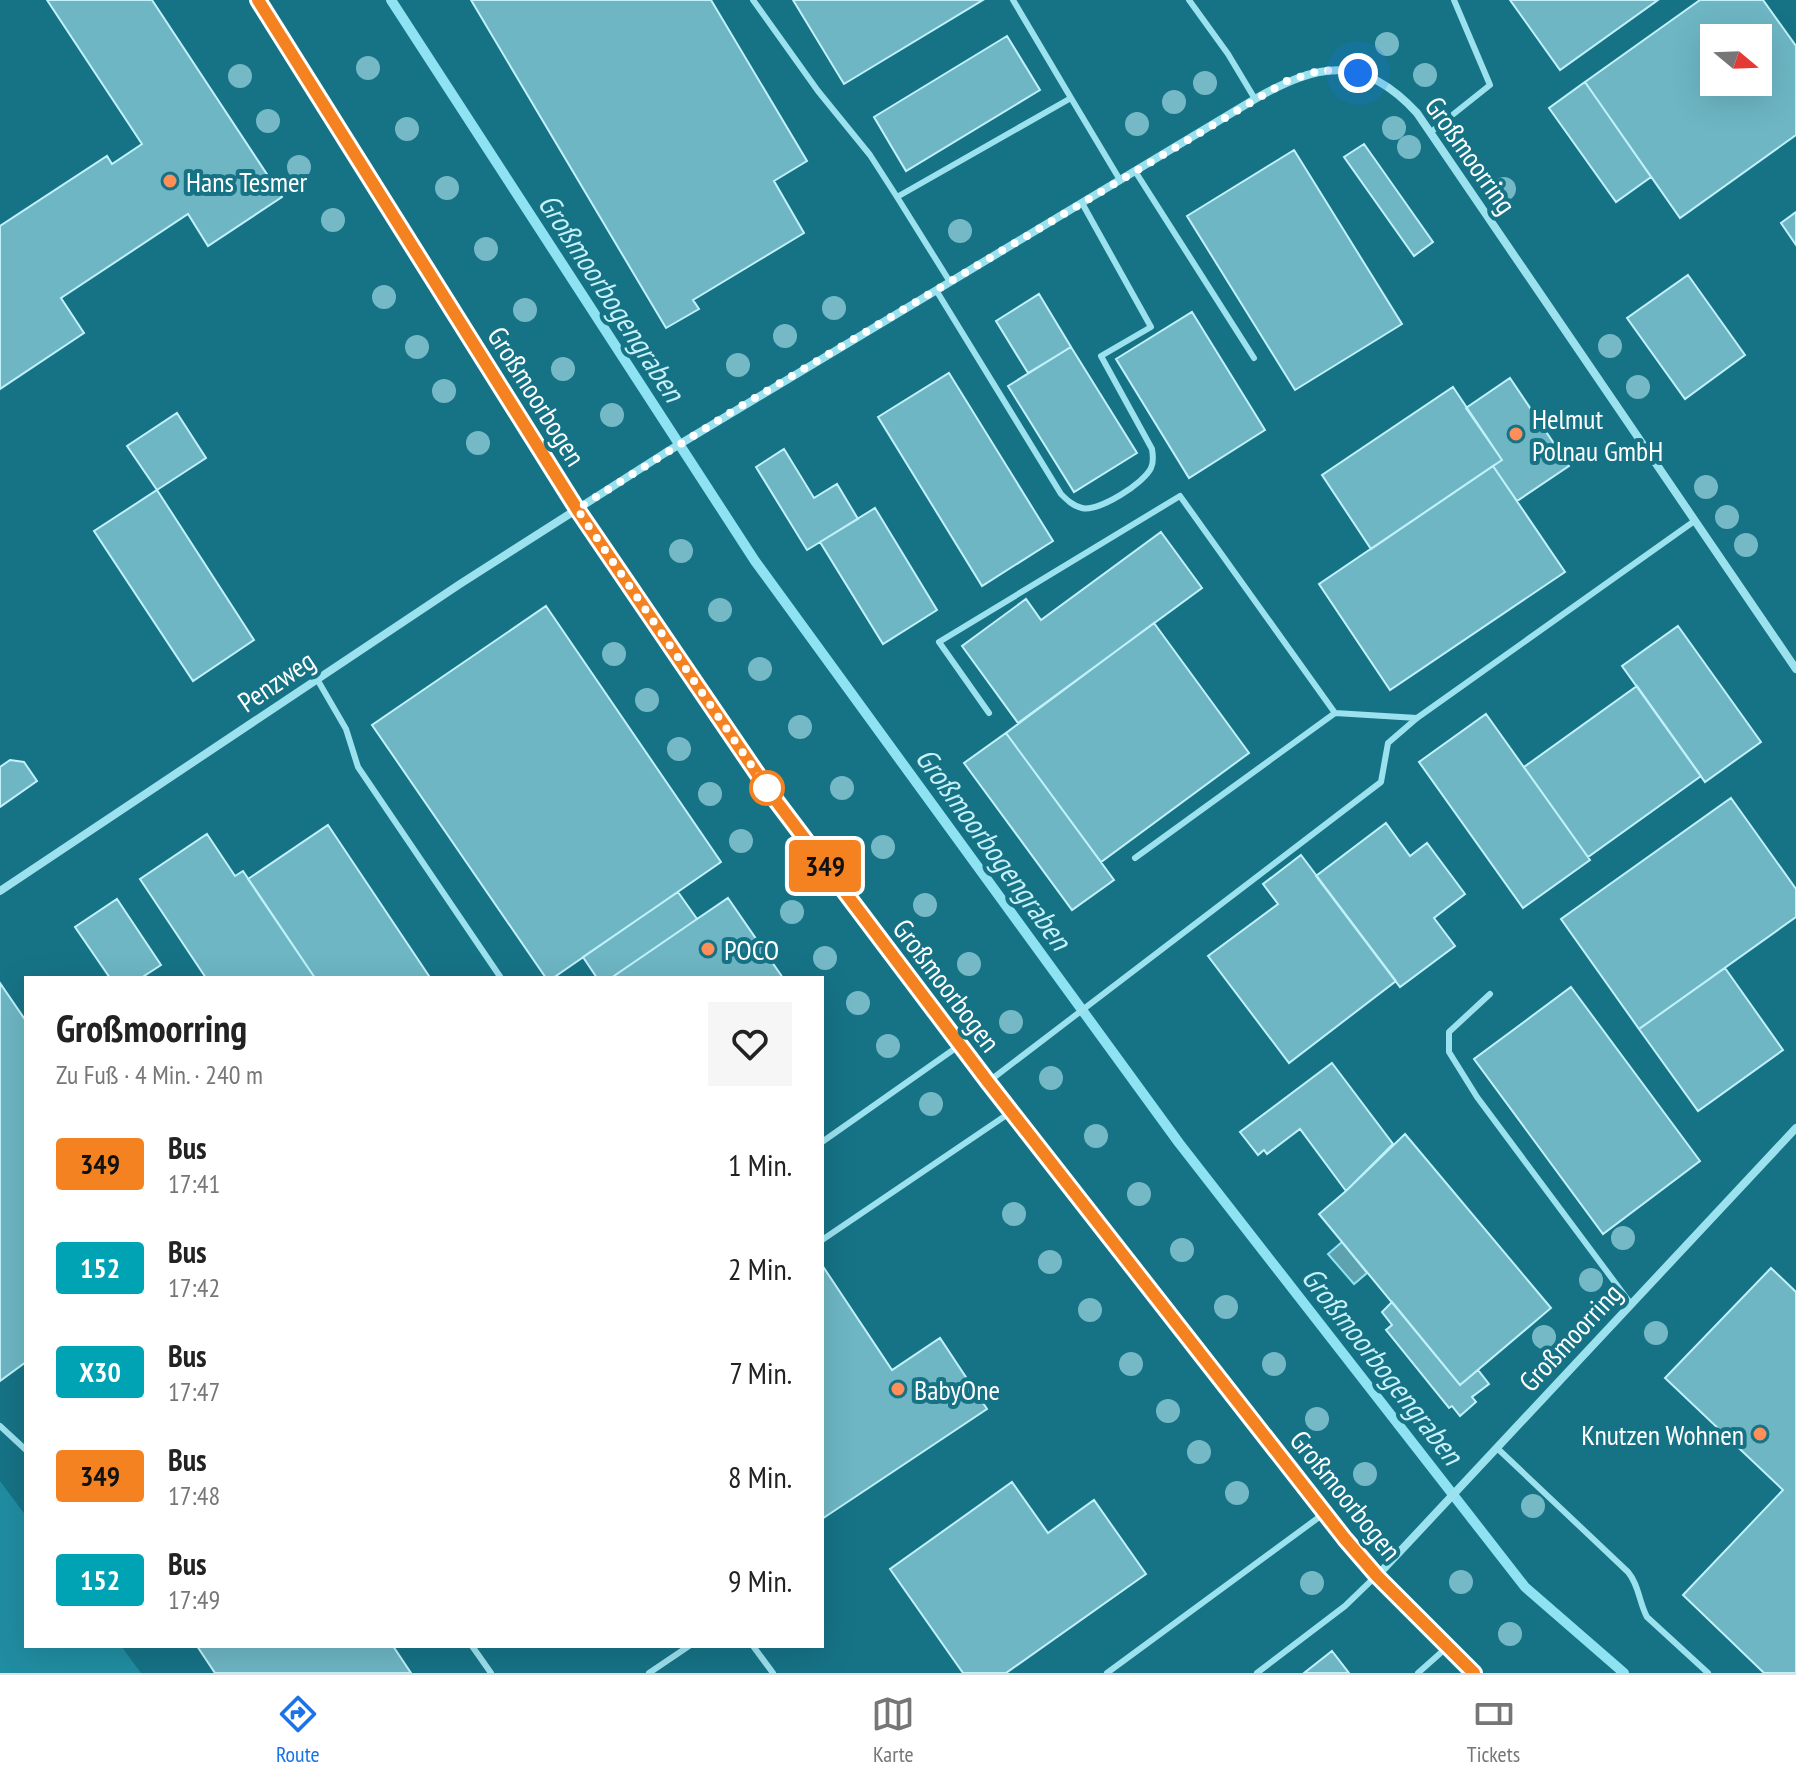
<!DOCTYPE html>
<html lang="de">
<head>
<meta charset="utf-8">
<style>
  :root { --surface:#fff; --page:#f6f6f6; --text:#222; --muted:#767676; --line:#e0e0e0; --accent:#1a73e8 }
  body { margin:0; font-family:"PT Sans Narrow",sans-serif; background:var(--page); color:var(--text); height:100vh; display:flex; flex-direction:column; font-size:30px; white-space:nowrap }
  * { box-sizing:border-box; margin:0 }
  p { font-size:26px; color:var(--muted) }
  .icon { flex:none; width:44px; height:44px; fill:none; stroke:currentColor; stroke-width:2; stroke-linecap:round; stroke-linejoin:round }
  .map { position:relative; flex:1; overflow:hidden }
  .panel { position:absolute; left:24px; top:976px; width:800px; height:672px; display:flex; flex-direction:column; background:var(--surface); border-radius:0px; box-shadow:0 8px 32px #0002 }
  .panel>* { flex:none }
  .badge { padding:0 16px; border-radius:6px; font-size:28px; line-height:52px }
  .needle { width:52px; rotate:109deg }
  .fabs { position:absolute; left:1700px; top:24px; display:grid; gap:16px }
  .fabs a { display:grid; place-items:center; width:72px; height:72px; border-radius:0px; background:var(--surface); box-shadow:0 8px 32px #0002; font-size:40px }
  .you { position:absolute; width:40px; height:40px; margin:-20px; border:6px solid #fff; border-radius:50%; background:#1a73e8; box-shadow:0 0 0 12px #1a73e833 }
  .map>.badge { position:absolute; translate:-50% -50%; box-shadow:0 0 0 4px #fff }
  .round { display:grid; place-items:center; flex:none; width:84px; height:84px; border-radius:0px; background:var(--page) }
  .head { display:flex; align-items:center; justify-content:space-between; height:136px; padding:0 32px }
  h1 { font-size:38px; font-weight:600; line-height:60px }
  ul { padding:0; list-style:none }
  li { display:flex; align-items:center; gap:24px; height:104px; padding:0 32px }
  li div { flex:1 }
  li b { display:block; font-size:30px }
  li em { font-style:normal }
  li .badge { min-width:88px; font-weight:700; text-align:center }
  .tabs { display:flex; justify-content:space-around; align-items:center; height:112px; border-top:2px solid var(--line); background:var(--surface); font-size:22px; color:var(--muted) }
  .tabs a { display:grid; justify-items:center; gap:4px }
  .tabs .active { color:var(--accent) }
  .map>svg:first-child { display:block }
</style>
</head>
<body>
<div class="map">
<svg width="1796" height="1673" viewBox="0 0 1796 1673">
  <rect width="100%" height="100%" fill="#167386"/>
  <!-- green -->
  <path fill="#218da2" d="M0 1481 26 1516V1646H121L141 1673H0Z"/>
  <!-- water -->
  <path fill="#5da2ae" stroke="#8ee2f1" stroke-width="2" d="M1342 1242 1367 1273 1354 1284 1328 1254Z"/>
  <g fill="none" stroke-linecap="round" stroke-linejoin="round">
    <!-- stream -->
    <path stroke="#8ee2f1" stroke-width="10" d="M391 0 755 561 1179 1143 1525 1587 1624 1673"/>
  </g>
  <!-- building -->
  <path fill="#6eb6c4" stroke="#c1f1fa" stroke-width="2" fill-rule="evenodd" d="M47 0H152L282 197 208 246 188 214 61 298 84 333 0 389V226L107 156 112 164 142 144Z
    M471 0H711L807 161 774 181 804 233 693 300 699 309 666 328Z
    M793 0H983L844 84Z
    M1510 0H1658L1560 70Z
    M1700 0H1763L1796 46V135L1680 218 1585 82ZM1714 38H1758V82H1714Z
    M1007 36 1040 90 906 171 874 117Z
    M1585 82 1651 177 1616 202 1549 108Z
    M1364 144 1433 242 1414 256 1344 157Z
    M1294 150 1402 324 1295 390 1187 216Z
    M1796 212V245L1781 223Z
    M1688 275 1745 355 1685 399 1627 318Z
    M1039 294 1071 347 1028 373 996 321Z
    M1192 312 1265 430 1189 478 1116 359Z
    M1071 347 1137 453 1074 492 1008 386Z
    M949 373 1053 541 982 586 878 417Z
    M1510 378 1569 466 1517 501 1493 466 1502 460 1466 408Z
    M1453 387 1502 460 1371 549 1322 475Z
    M177 413 206 458 157 490 127 446Z
    M784 449 814 498 837 484 858 519 807 550 756 467Z
    M1493 466 1565 572 1390 690 1319 584Z
    M157 490 254 640 193 681 94 531Z
    M875 508 937 610 883 644 820 542Z
    M1161 532 1202 588 1018 723 962 646 1026 599 1041 620Z
    M546 606 721 862 553 978H546L372 725Z
    M1154 623 1249 753 1101 862 1006 733Z
    M1678 626 1761 742 1705 782 1622 666Z
    M1637 686 1701 776 1588 857 1524 767Z
    M1486 714 1590 860 1523 908 1419 762Z
    M1006 733 1114 880 1072 910 964 763Z
    M10 760 24 762 37 781 0 807V767Z
    M1731 798 1796 889V917L1639 1029 1561 919Z
    M1386 823 1410 856 1427 843 1465 894 1434 918 1455 946 1400 987 1316 876Z
    M328 825 429 976 426 978H315L248 879Z
    M207 834 235 876 243 871 315 978H206L140 879Z
    M1301 855 1396 981 1289 1063 1208 956 1278 904 1263 884Z
    M678 892 697 919 611 978H597L583 957Z
    M728 898 783 978H611L697 919Z
    M117 899 161 965 141 978H110L75 927Z
    M1725 968 1783 1050 1698 1111 1639 1029Z
    M0 983 26 1021V1362L0 1381Z
    M1571 987 1700 1161 1603 1234 1474 1059Z
    M1332 1063 1393 1144 1346 1191 1300 1129 1267 1154 1264 1150 1258 1155 1240 1132Z
    M1405 1134 1551 1308 1460 1385 1319 1214 1346 1191Z
    M822 1265 892 1370 940 1338 987 1409 822 1519Z
    M1771 1268 1796 1292V1673H1764L1683 1595 1783 1490 1665 1378Z
    M1392 1302 1460 1385 1478 1370 1489 1384 1472 1397 1476 1402 1460 1416 1452 1406 1449 1408 1386 1330 1392 1325 1382 1312Z
    M1012 1482 1048 1533 1094 1500 1146 1574 1006 1673H963L890 1569Z
    M197 1646H393L411 1673H215Z
    M1332 1651 1349 1673H1304Z"/>
  <g fill="none" stroke-linecap="round" stroke-linejoin="round">
    <!-- lane -->
    <path stroke="#9ce1ee" stroke-width="6" d="M753 0 818 91 870 155 897 197
      M1013 0 1071 98
      M1189 0 1228 54 1255 99
      M1431 132 1490 85 1454 0
      M1135 171 1254 358
      M950 282 897 197 1071 98 1120 180
      M936 290 1061 494C1067 500 1073 506 1082 508 1099 512 1144 483 1151 468 1154 462 1153 455 1152 449L1101 356 1151 327 1082 203
      M317 679 346 729 358 767 501 978
      M989 713 939 642 1180 496 1335 713
      M1135 858 1335 713 1417 718
      M1490 994 1449 1032V1052L1477 1097 1631 1304
      M988 1082 1381 782 1388 743 1417 718 1693 522
      M822 1142 960 1045
      M822 1240 1008 1114
      M0 1426 26 1450
      M1497 1448 1628 1572C1639 1585 1639 1602 1647 1617L1708 1673
      M472 1646 491 1673
      M753 1646 773 1673
      M649 1673 689 1646
      M1107 1673 1322 1515
      M1257 1673 1345 1606 1375 1577
      M1418 1673 1445 1649"/>
    <!-- street -->
    <path stroke="#9ce1ee" stroke-width="8" d="M0 891 460 584 665 453 1255 99C1318 63 1363 54 1417 113L1796 669
      M1377 1576 1796 1128"/>
    <!-- secondary -->
    <path stroke="#c9f1fa" stroke-width="16" d="M258 0 577 509 771 794 988 1082 1345 1539 1377 1576 1474 1673"/>
  </g>
  <!-- trees -->
  <g fill="#76b9c6">
    <circle cx="1387" cy="44" r="12"/>
    <circle cx="368" cy="68" r="12"/>
    <circle cx="1425" cy="75" r="12"/>
    <circle cx="240" cy="76" r="12"/>
    <circle cx="1205" cy="83" r="12"/>
    <circle cx="1174" cy="102" r="12"/>
    <circle cx="268" cy="121" r="12"/>
    <circle cx="1137" cy="124" r="12"/>
    <circle cx="1394" cy="128" r="12"/>
    <circle cx="407" cy="129" r="12"/>
    <circle cx="1409" cy="147" r="12"/>
    <circle cx="299" cy="167" r="12"/>
    <circle cx="447" cy="188" r="12"/>
    <circle cx="1504" cy="189" r="12"/>
    <circle cx="333" cy="220" r="12"/>
    <circle cx="960" cy="231" r="12"/>
    <circle cx="486" cy="249" r="12"/>
    <circle cx="384" cy="297" r="12"/>
    <circle cx="834" cy="308" r="12"/>
    <circle cx="525" cy="310" r="12"/>
    <circle cx="785" cy="336" r="12"/>
    <circle cx="1610" cy="346" r="12"/>
    <circle cx="417" cy="347" r="12"/>
    <circle cx="738" cy="365" r="12"/>
    <circle cx="563" cy="369" r="12"/>
    <circle cx="1638" cy="387" r="12"/>
    <circle cx="444" cy="391" r="12"/>
    <circle cx="612" cy="415" r="12"/>
    <circle cx="478" cy="443" r="12"/>
    <circle cx="1706" cy="487" r="12"/>
    <circle cx="1727" cy="517" r="12"/>
    <circle cx="1746" cy="545" r="12"/>
    <circle cx="681" cy="551" r="12"/>
    <circle cx="720" cy="610" r="12"/>
    <circle cx="614" cy="654" r="12"/>
    <circle cx="760" cy="669" r="12"/>
    <circle cx="647" cy="700" r="12"/>
    <circle cx="800" cy="727" r="12"/>
    <circle cx="679" cy="749" r="12"/>
    <circle cx="842" cy="788" r="12"/>
    <circle cx="710" cy="794" r="12"/>
    <circle cx="741" cy="841" r="12"/>
    <circle cx="883" cy="847" r="12"/>
    <circle cx="925" cy="905" r="12"/>
    <circle cx="792" cy="912" r="12"/>
    <circle cx="825" cy="958" r="12"/>
    <circle cx="969" cy="964" r="12"/>
    <circle cx="858" cy="1003" r="12"/>
    <circle cx="1011" cy="1022" r="12"/>
    <circle cx="888" cy="1046" r="12"/>
    <circle cx="1051" cy="1078" r="12"/>
    <circle cx="931" cy="1104" r="12"/>
    <circle cx="1096" cy="1136" r="12"/>
    <circle cx="1139" cy="1194" r="12"/>
    <circle cx="1014" cy="1214" r="12"/>
    <circle cx="1623" cy="1238" r="12"/>
    <circle cx="1182" cy="1250" r="12"/>
    <circle cx="1050" cy="1262" r="12"/>
    <circle cx="1591" cy="1280" r="12"/>
    <circle cx="1226" cy="1307" r="12"/>
    <circle cx="1090" cy="1310" r="12"/>
    <circle cx="1656" cy="1333" r="12"/>
    <circle cx="1544" cy="1337" r="12"/>
    <circle cx="1131" cy="1364" r="12"/>
    <circle cx="1274" cy="1364" r="12"/>
    <circle cx="1168" cy="1411" r="12"/>
    <circle cx="1317" cy="1419" r="12"/>
    <circle cx="1199" cy="1452" r="12"/>
    <circle cx="1365" cy="1474" r="12"/>
    <circle cx="1237" cy="1493" r="12"/>
    <circle cx="1533" cy="1506" r="12"/>
    <circle cx="1461" cy="1582" r="12"/>
    <circle cx="1312" cy="1583" r="12"/>
    <circle cx="1510" cy="1634" r="12"/>
  </g>
  <g fill="none" stroke-linecap="round" stroke-linejoin="round">
    <!-- line casing -->
    <g stroke="#fff" stroke-width="18">
      <path id="line" d="M258 0 577 509 771 794 988 1082 1345 1539 1377 1576 1474 1673"/>
    </g>
    <!-- line -->
    <use href="#line" stroke="#f58220" stroke-width="12"/>
    <!-- walk -->
    <path stroke="#fff" stroke-width="8" stroke-dasharray="0 14.4" d="M767 788 771 794 577 509 733 411 1287 81 1321 70 1358 73"/>
  </g>
  <!-- markers -->
  <g fill="#ff8e58" stroke="#167386" stroke-width="3">
    <circle cx="170" cy="181" r="8"/>
    <circle cx="1516" cy="434" r="8"/>
    <circle cx="708" cy="949" r="8"/>
    <circle cx="898" cy="1389" r="8"/>
    <circle cx="1760" cy="1434" r="8"/>
  </g>
  <circle fill="#fff" stroke="#f58220" stroke-width="4" cx="767" cy="788" r="16"/>
  <g text-anchor="middle" dominant-baseline="central" stroke-width="8" stroke-linejoin="round" paint-order="stroke">
    <!-- street labels -->
    <g font-size="28" fill="#fff" stroke="#167386">
      <text transform="translate(1471 155) rotate(55)">Großmoorring</text>
      <text transform="translate(537 396) rotate(58)">Großmoorbogen</text>
      <text transform="translate(276 681) rotate(-34)">Penzweg</text>
      <text transform="translate(947 985) rotate(53)">Großmoorbogen</text>
      <text transform="translate(1570 1337) rotate(-47)">Großmoorring</text>
      <text transform="translate(1346 1495) rotate(51)">Großmoorbogen</text>
    </g>
    <!-- poi labels -->
    <g font-size="28" fill="#fff" stroke="#167386" text-anchor="start">
      <text x="186" y="181">Hans Tesmer</text>
      <text x="1532" y="418">Helmut<tspan x="1532" dy="32">Polnau GmbH</tspan></text>
      <text x="724" y="949">POCO</text>
      <text x="914" y="1389">BabyOne</text>
      <text x="1744" y="1434" text-anchor="end">Knutzen Wohnen</text>
    </g>
    <!-- water labels -->
    <g font-size="30" font-style="italic" fill="#c6f1f8" stroke="#167386">
      <text transform="translate(612 297) rotate(57)">Großmoorbogengraben</text>
      <text transform="translate(994 848) rotate(54)">Großmoorbogengraben</text>
      <text transform="translate(1383 1365) rotate(52)">Großmoorbogengraben</text>
    </g>
  </g>
</svg>
<div class="fabs">
<a><svg class="needle" viewBox="-14 -14 28 28"><path d="M0-13l5 13h-10z" fill="#e53935"/><path d="M0 13l5-13h-10z" fill="#767676"/></svg></a>
</div>
<div class="you" style="left:1358px;top:73px"></div>
<b class="badge" style="left:825px;top:866px;background:#f58220;color:#111">349</b>
<section class="panel">
<div class="head"><div><h1>Großmoorring</h1><p>Zu Fuß · 4 Min. · 240 m</p></div><a class="round"><svg class="icon" aria-label="heart" viewBox="0 0 24 24"><path d="M12 20l-8-8c-3-5 5-10 8-4 3-6 11-1 8 4z"/></svg></a></div>
<ul>
<li><span class="badge" style="background:#f58220;color:#111">349</span><div><b>Bus</b><p>17:41</p></div><em>1 Min.</em></li>
<li><span class="badge" style="background:#00a3b4;color:#fff">152</span><div><b>Bus</b><p>17:42</p></div><em>2 Min.</em></li>
<li><span class="badge" style="background:#00a3b4;color:#fff">X30</span><div><b>Bus</b><p>17:47</p></div><em>7 Min.</em></li>
<li><span class="badge" style="background:#f58220;color:#111">349</span><div><b>Bus</b><p>17:48</p></div><em>8 Min.</em></li>
<li><span class="badge" style="background:#00a3b4;color:#fff">152</span><div><b>Bus</b><p>17:49</p></div><em>9 Min.</em></li>
</ul>
</section>
</div>
<nav class="tabs">
<a class="active"><svg class="icon" aria-label="directions" viewBox="0 0 24 24"><path d="M12 3l9 9-9 9-9-9zM9 14v-3h6M13 9l2 2-2 2"/></svg>Route</a>
<a><svg class="icon" aria-label="map" viewBox="0 0 24 24"><path d="M3 6l6-2 6 2 6-2v14l-6 2-6-2-6 2zM9 4v14M15 6v14"/></svg>Karte</a>
<a><svg class="icon" aria-label="tickets" viewBox="0 0 24 24"><path d="M3 7h18v10H3zM15 7v10"/></svg>Tickets</a>
</nav>
</body>
</html>
